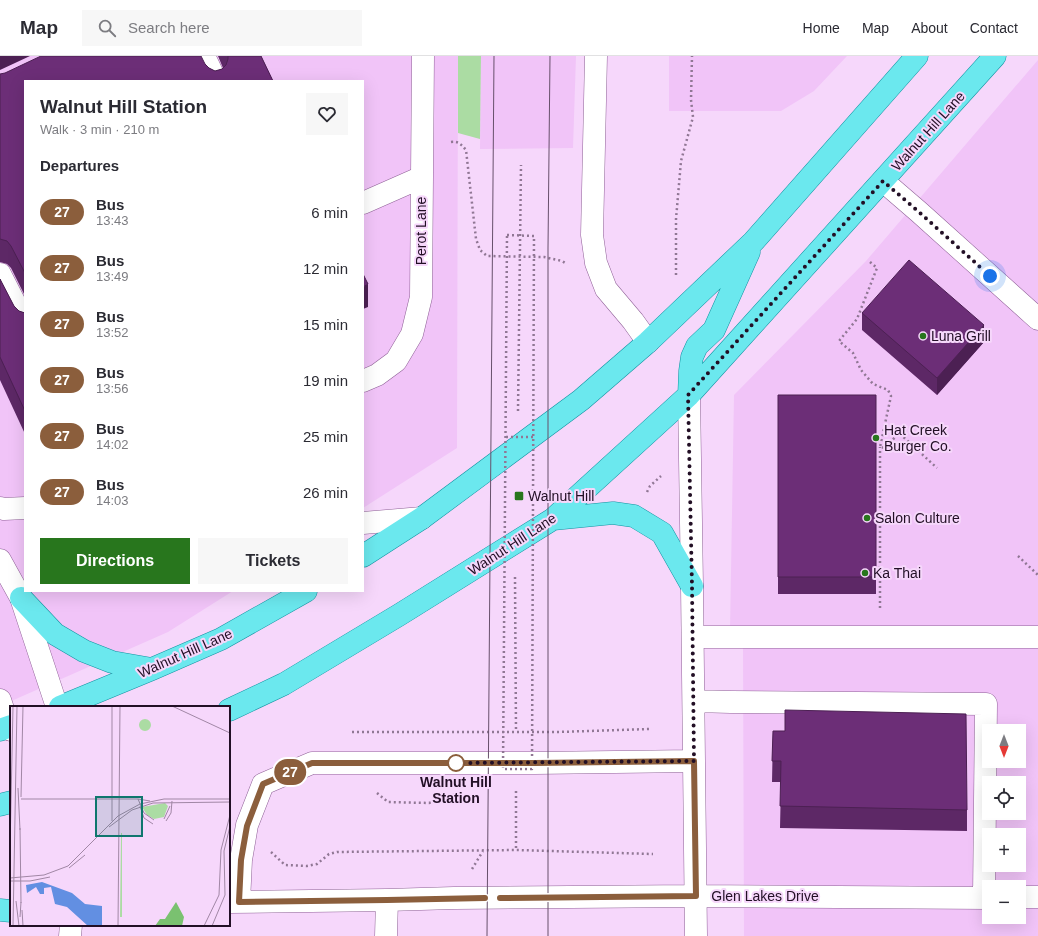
<!DOCTYPE html>
<html lang="en">
<head>
<meta charset="utf-8">
<style>
  :root { --surface:#fff; --page:#f7f7f7; --text:#2b2b33; --muted:#7c7c81; --line:#e1e1e2; --accent:#28761d }
  body { margin:0; font-family:Arial,sans-serif; background:var(--page); color:var(--text); height:100vh; display:flex; flex-direction:column; font-size:15px; white-space:nowrap }
  * { box-sizing:border-box; margin:0 }
  p { font-size:13px; color:var(--muted) }
  .icon { flex:none; width:22px; height:22px; fill:none; stroke:currentColor; stroke-width:2; stroke-linecap:round; stroke-linejoin:round }
  .map { position:relative; flex:1; overflow:hidden }
  .drawer { position:absolute; left:24px; top:24px; width:340px; height:512px; display:flex; flex-direction:column; background:var(--surface); border-radius:0px; box-shadow:0 4px 16px #0002 }
  .drawer>* { flex:none }
  .badge { padding:0 8px; border-radius:13px; font-size:14px; line-height:26px }
  .needle { width:26px; rotate:180deg }
  .fabs { position:absolute; left:982px; top:668px; display:grid; gap:8px }
  .fabs a { display:grid; place-items:center; width:44px; height:44px; border-radius:0px; background:var(--surface); box-shadow:0 4px 16px #0002; font-size:20px }
  .you { position:absolute; width:20px; height:20px; margin:-10px; border:3px solid #fff; border-radius:50%; background:#1a73e8; box-shadow:0 0 0 6px #1a73e833 }
  .map>.badge { position:absolute; translate:-50% -50%; box-shadow:0 0 0 2px #fff }
  h2 { padding:0 16px; font-size:15px; line-height:36px }
  .round { display:grid; place-items:center; flex:none; width:42px; height:42px; border-radius:0px; background:var(--page) }
  .head { display:flex; align-items:center; justify-content:space-between; height:68px; padding:0 16px }
  h1 { font-size:19px; font-weight:600; line-height:30px }
  .primary-button { display:flex; gap:8px; margin-top:auto; padding:8px 16px }
  .primary-button a { flex:1; height:46px; border-radius:0px; background:var(--accent); color:#fff; font-size:16px; font-weight:600; line-height:46px; text-align:center }
  .primary-button a+a { background:var(--page); color:var(--text) }
  ul { padding:0; list-style:none }
  li { display:flex; align-items:center; gap:12px; height:56px; padding:0 16px }
  li div { flex:1 }
  li b { display:block; font-size:15px }
  li em { font-style:normal }
  li .badge { min-width:44px; font-weight:700; text-align:center }
  header { display:flex; align-items:center; gap:24px; box-sizing:border-box; height:56px; padding:0 20px; background:var(--surface); border-bottom:1px solid var(--line) }
  header strong { font-size:19px }
  nav { display:flex; gap:22px; margin-inline-start:auto; font-size:14px }
  .search { width:280px; height:36px; background:var(--page); display:flex; align-items:center; gap:10px; box-sizing:border-box; padding:0 14px; border-radius:0px; color:var(--muted); font-size:15px }
  .map>svg:first-child { display:block }
</style>
</head>
<body>
<header>
<strong>Map</strong>
<div class="search"><svg class="icon" aria-label="search" viewBox="0 0 24 24"><circle cx="10" cy="10" r="6"/><path d="M15 15l6 6"/></svg>Search here</div>
<nav><a>Home</a><a>Map</a><a>About</a><a>Contact</a></nav>
</header>
<div class="map">
<svg width="1038" height="880" viewBox="0 0 1038 880">
  <rect width="100%" height="100%" fill="#f6d7fb"/>
  <!-- built -->
  <path fill="#f1c4f8" fill-rule="evenodd" d="M0 0H458L457 392 363 452V25H25V535H233L168 576 0 650Z
    M481 0H576L573 92 480 93Z
    M669 0H847L814 35 781 55H669Z
    M1038 4V576L730 575 734 339 866 205Z
    M1038 584V880H744L743 585ZM989 675H1019V705H989ZM989 727H1019V757H989ZM989 779H1019V809H989ZM989 831H1019V861H989Z"/>
  <!-- green -->
  <path fill="#abdca3" d="M458 0H481L480 83 458 77Z"/>
  <g fill="none" stroke-linecap="round" stroke-linejoin="round">
    <!-- minor casing -->
    <g stroke="#8f6197" stroke-width="23">
      <path id="minor" d="M204 0 216 25
        M596 0 592 179 596 207 606 233 633 265 648 286
        M883 125 919 156 1038 263
        M363 147 422 121
        M0 218 25 267
        M363 325 377 319 396 305 412 278 421 241 423 0
        M689 339 692 530 696 880
        M0 452 4 453 25 452
        M363 467 422 462
        M0 504 21 542 57 651
        M693 581H1038
        M0 644 9 671 11 674
        M694 645 731 646 986 648 984 842
        M1019 841H1038
        M229 846 387 844 454 842 695 840 989 842
        M239 846 241 804 247 769 263 728 312 707H535L694 705
        M70 880 71 869
        M386 880 387 844"/>
    </g>
    <!-- major casing -->
    <g stroke="#1292a0" stroke-width="23">
      <path id="major" d="M689 339 690 315 692 301 697 290 714 274 749 196
        M553 463 613 457 634 460 662 477 692 530
        M363 500 422 462 581 344 648 286 753 186 917 0
        M21 542 55 578 84 595 112 606 152 613
        M60 651 152 613 221 583 306 535
        M229 654 284 628 399 559 553 463 689 339 995 0
        M0 674 11 670
        M0 749 11 746
        M0 854 11 855"/>
    </g>
    <!-- path -->
    <path stroke="#907794" stroke-width="2.5" stroke-dasharray="2 3" stroke-linecap="butt" d="M451 86C458 85 461 88 466 94L476 183 480 194 487 200 544 201 562 205 567 208
      M870 206 877 212 857 263 839 285 853 297 861 314 873 328 888 334 891 340 880 391 885 392 899 377 937 412
      M676 219V163L681 105 693 61 691 44 692 0
      M518 355 521 109
      M647 436 650 430 661 420
      M1018 500 1038 519
      M515 521 516 676
      M880 552V391
      M352 676H558L649 673
      M516 735V794
      M377 737 388 746 429 747 459 737
      M271 796 285 809 307 810 317 808 329 798 337 796 516 794 653 798
      M472 813 483 795"/>
    <!-- minor -->
    <use href="#minor" stroke="#fff" stroke-width="22"/>
    <!-- major -->
    <use href="#major" stroke="#6be8ee" stroke-width="22"/>
    <!-- tram -->
    <path stroke="#67506b" stroke-width="1" d="M487 880 494 0
      M548 880V192L550 0"/>
    <!-- path-bridge -->
    <path stroke="#907794" stroke-width="2.5" stroke-dasharray="2 3" stroke-linecap="butt" d="M507 179 534 180 532 713H503Z
      M506 381H533"/>
  </g>
  <!-- wall -->
  <path fill="#5d2866" d="M218 0H261L273 25H25V240L11 212 7 208 0 206V18L205 8 209 12 215 15 222 13 223 12Z
    M0 223 14 250 19 255 25 257V378L0 324Z
    M862 257 984 286 937 339 862 274Z
    M778 339H876V538H778Z
    M773 675 967 754V775L780 772 781 726H772Z"/>
  <!-- shaded-wall -->
  <path fill="#4c2053" d="M0 0H30L0 14Z
    M368 228V251L363 253V231Z
    M984 269V286L937 339V322Z"/>
  <!-- building -->
  <path fill="#6c2e77" stroke="#4c2053" d="M41 0H201L205 8 209 12 215 15 222 13 226 9 228 3V0H261L273 25H25V217L11 190 7 185 0 183V18L5 17Z
    M909 204 984 269 937 322 862 257Z
    M363 218 368 228 363 231Z
    M0 223 14 250 19 255 25 257V355L0 301Z
    M778 339H876V521H778Z
    M785 654 966 658 967 754 780 750 781 705H772L773 675H785Z"/>
  <g fill="none" stroke-linecap="round" stroke-linejoin="round">
    <!-- line casing -->
    <g stroke="#fff" stroke-width="9">
      <path id="line" d="M485 842 387 844 239 846 241 804 247 770 263 728 312 707H535L694 705 696 840 500 842"/>
    </g>
    <!-- line -->
    <use href="#line" stroke="#8b5e3c" stroke-width="6"/>
    <!-- walk -->
    <path stroke="#220f25" stroke-width="4" stroke-dasharray="0 7.2" d="M456 707 694 705 692 530 688 339 883 125 919 156 990 220"/>
  </g>
  <!-- markers -->
  <g fill="#28761d" stroke="#f6d7fb" stroke-width="1.5">
    <circle cx="923" cy="280" r="4"/>
    <circle cx="876" cy="382" r="4"/>
    <rect x="514" y="435" width="10" height="10" rx="2"/>
    <circle cx="867" cy="462" r="4"/>
    <circle cx="865" cy="517" r="4"/>
  </g>
  <circle fill="#fff" stroke="#8b5e3c" stroke-width="2" cx="456" cy="707" r="8"/>
  <g text-anchor="middle" dominant-baseline="central" stroke-width="4" stroke-linejoin="round" paint-order="stroke">
    <!-- street labels -->
    <g font-size="14" fill="#220f25" stroke="#f6d7fb">
      <text transform="translate(928 75) rotate(-48)">Walnut Hill Lane</text>
      <text transform="translate(421 175) rotate(-90)">Perot Lane</text>
      <text transform="translate(512 488) rotate(-33)">Walnut Hill Lane</text>
      <text transform="translate(185 597) rotate(-24)">Walnut Hill Lane</text>
      <text x="765" y="840">Glen Lakes Drive</text>
    </g>
    <!-- poi labels -->
    <g font-size="14" fill="#220f25" stroke="#f6d7fb" text-anchor="start">
      <text x="931" y="280">Luna Grill</text>
      <text x="884" y="374">Hat Creek<tspan x="884" dy="16">Burger Co.</tspan></text>
      <text x="528" y="440">Walnut Hill</text>
      <text x="875" y="462">Salon Culture</text>
      <text x="873" y="517">Ka Thai</text>
    </g>
    <!-- stop labels -->
    <g font-size="14" font-weight="bold" fill="#220f25" stroke="#f6d7fb">
      <text x="456" y="726">Walnut Hill<tspan x="456" dy="16">Station</tspan></text>
    </g>
  </g>
  <!-- overview -->
  <g transform="translate(10 650)">
    <rect width="220" height="220" fill="#f6d7fb"/>
    <path d="M129 19a6 6 0 1 1 12 0a6 6 0 1 1-12 0ZM155 97 158 100 154 111 144 113 137 109 132 101ZM111 127H112V211H110Z" fill="#abdca3"/>
    <path d="M166 196 174 211 172 220H145L150 213H155Z" fill="#7ac170"/>
    <path d="M32 176 62 187 75 198 92 200V220H78L57 201 45 198 41 181 34 182V188H30L26 181 17 187 16 179Z" fill="#628fe2"/>
    <path fill="none" stroke="#a187a5" stroke-width="1" d="M162 0 220 27M8 82 10 124M11 91 13 0M11 93H128L134 107 144 114M128 93 140 95M130 100 134 112 143 118M154 113 160 100M102 115V0M156 115 161 107 162 95M99 121 122 104 143 97 220 96M10 122 11 197M0 144 3 0M59 162 75 149M0 172 34 169 58 160 108 110 130 98 154 93H220M0 175H20L40 171M6 195 9 220M12 204 13 220M10 211 11 196M3 220 7 0M108 220 110 0M194 220 209 189 211 144 220 109M202 220 215 189 214 145 220 120"/>
    <path fill="#0f766e" fill-opacity="0.15" stroke="#0f766e" stroke-width="2" d="M86 91H132V130H86Z"/>
    <rect width="220" height="220" fill="none" stroke="#220f25" stroke-width="2"/>
  </g>
</svg>
<div class="fabs">
<a><svg class="needle" viewBox="-14 -14 28 28"><path d="M0-13l5 13h-10z" fill="#e53935"/><path d="M0 13l5-13h-10z" fill="#7c7c81"/></svg></a>
<a><svg class="icon" aria-label="locate" viewBox="0 0 24 24"><circle cx="12" cy="12" r="6"/><path d="M12 2v4M12 18v4M2 12h4M18 12h4"/></svg></a>
<a>+</a>
<a>−</a>
</div>
<div class="you" style="left:990px;top:220px"></div>
<b class="badge" style="left:290px;top:716px;background:#8b5e3c;color:#fff">27</b>
<section class="drawer">
<div class="head"><div><h1>Walnut Hill Station</h1><p>Walk · 3 min · 210 m</p></div><a class="round"><svg class="icon" aria-label="heart" viewBox="0 0 24 24"><path d="M12 20l-8-8c-3-5 5-10 8-4 3-6 11-1 8 4z"/></svg></a></div>
<h2>Departures</h2>
<ul>
<li><span class="badge" style="background:#8b5e3c;color:#fff">27</span><div><b>Bus</b><p>13:43</p></div><em>6 min</em></li>
<li><span class="badge" style="background:#8b5e3c;color:#fff">27</span><div><b>Bus</b><p>13:49</p></div><em>12 min</em></li>
<li><span class="badge" style="background:#8b5e3c;color:#fff">27</span><div><b>Bus</b><p>13:52</p></div><em>15 min</em></li>
<li><span class="badge" style="background:#8b5e3c;color:#fff">27</span><div><b>Bus</b><p>13:56</p></div><em>19 min</em></li>
<li><span class="badge" style="background:#8b5e3c;color:#fff">27</span><div><b>Bus</b><p>14:02</p></div><em>25 min</em></li>
<li><span class="badge" style="background:#8b5e3c;color:#fff">27</span><div><b>Bus</b><p>14:03</p></div><em>26 min</em></li>
</ul>
<div class="primary-button"><a>Directions</a><a>Tickets</a></div>
</section>
</div>
</body>
</html>
